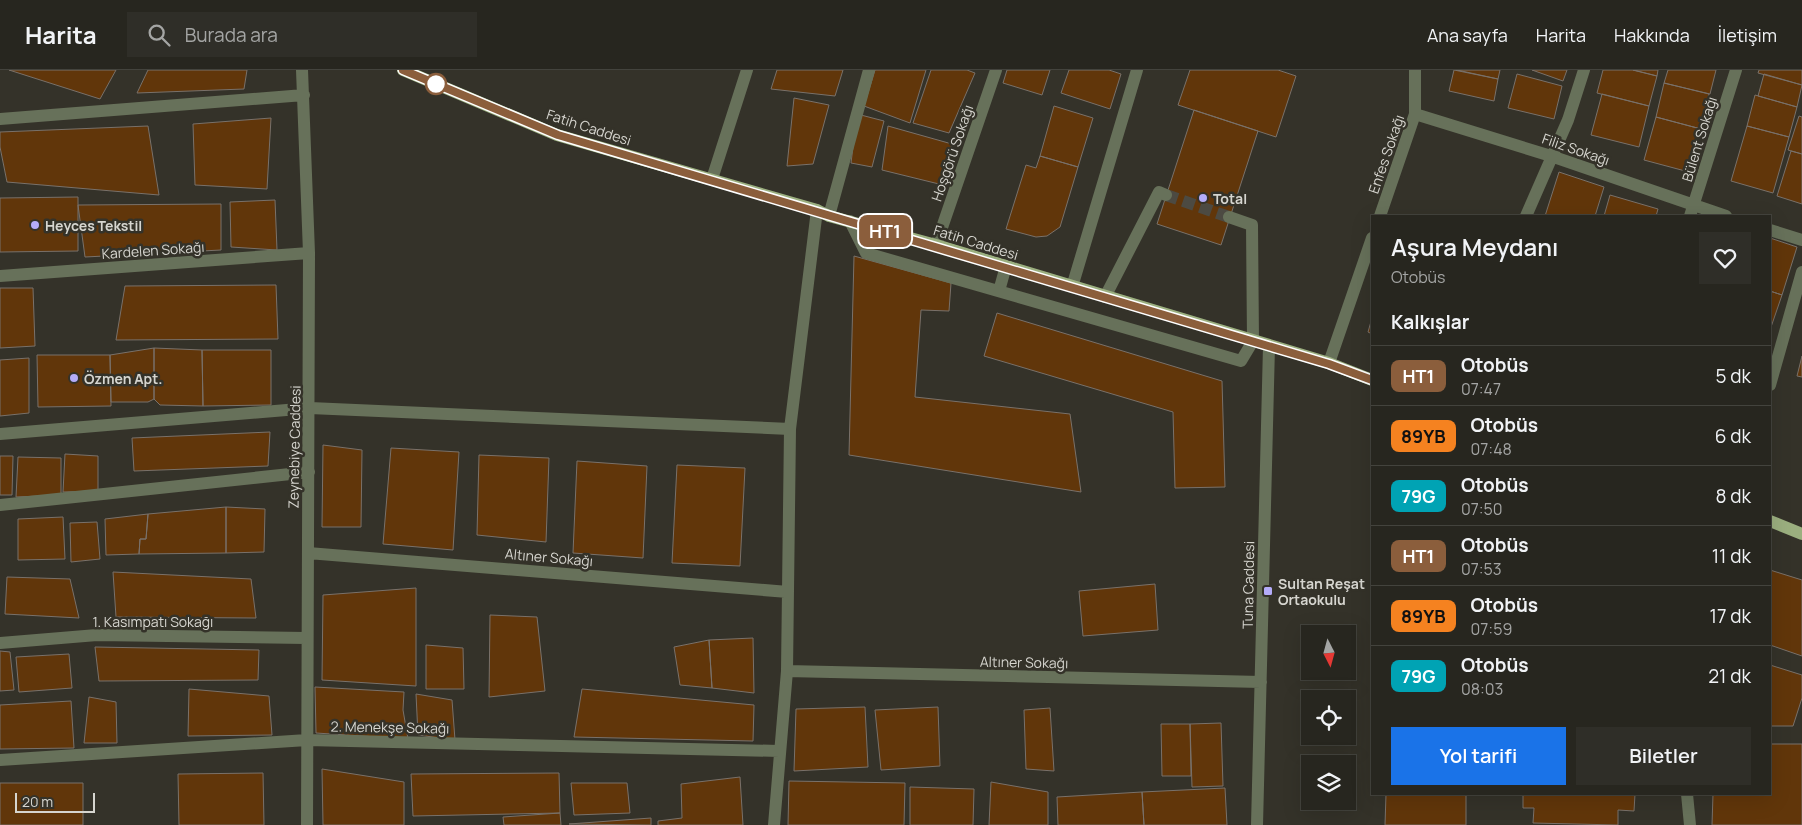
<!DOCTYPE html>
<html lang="tr">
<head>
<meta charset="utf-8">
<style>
  :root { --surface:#27261f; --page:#2f2e28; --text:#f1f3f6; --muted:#a4a5a4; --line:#43433d; --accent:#1a73e8 }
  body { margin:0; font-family:Manrope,sans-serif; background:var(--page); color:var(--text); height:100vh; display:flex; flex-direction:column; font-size:19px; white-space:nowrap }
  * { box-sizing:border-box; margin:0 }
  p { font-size:16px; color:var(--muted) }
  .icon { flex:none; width:28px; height:28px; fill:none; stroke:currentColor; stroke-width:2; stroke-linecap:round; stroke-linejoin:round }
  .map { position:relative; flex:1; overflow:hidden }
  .details { position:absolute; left:1371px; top:145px; width:400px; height:580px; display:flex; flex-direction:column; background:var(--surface); border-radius:0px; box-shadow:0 5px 20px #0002,0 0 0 1px var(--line) }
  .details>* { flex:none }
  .badge { padding:0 10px; border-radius:8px; font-size:18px; line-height:32px }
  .needle { width:32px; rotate:174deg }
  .fabs { position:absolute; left:1301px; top:555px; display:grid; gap:10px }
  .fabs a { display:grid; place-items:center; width:55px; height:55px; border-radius:0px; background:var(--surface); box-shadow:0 5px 20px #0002,0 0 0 1px var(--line); font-size:25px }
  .scale { position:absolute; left:15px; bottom:12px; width:80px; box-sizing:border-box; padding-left:5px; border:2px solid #d6d5cf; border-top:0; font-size:14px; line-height:18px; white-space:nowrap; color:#d6d5cf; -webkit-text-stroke:4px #343229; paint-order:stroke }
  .map>.badge { position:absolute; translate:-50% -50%; box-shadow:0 0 0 2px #fff }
  h2 { padding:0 20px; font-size:19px; line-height:45px }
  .round { display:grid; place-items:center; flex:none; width:52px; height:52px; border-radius:0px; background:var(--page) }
  .headline { display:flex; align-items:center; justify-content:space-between; height:85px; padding:0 20px }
  h1 { font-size:24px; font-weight:600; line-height:38px }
  .button { display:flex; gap:10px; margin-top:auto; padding:10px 20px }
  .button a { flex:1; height:58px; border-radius:0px; background:var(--accent); color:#fff; font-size:20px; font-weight:600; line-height:58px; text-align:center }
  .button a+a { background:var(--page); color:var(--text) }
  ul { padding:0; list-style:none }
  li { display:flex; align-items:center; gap:15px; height:60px; padding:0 20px; border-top:1px solid var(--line) }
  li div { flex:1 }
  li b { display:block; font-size:19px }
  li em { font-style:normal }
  li .badge { min-width:55px; font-weight:700; text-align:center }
  header { display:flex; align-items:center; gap:30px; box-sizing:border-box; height:70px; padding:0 25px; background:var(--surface); border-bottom:1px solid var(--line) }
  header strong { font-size:24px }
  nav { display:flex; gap:28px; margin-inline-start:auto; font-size:18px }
  .search { width:350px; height:45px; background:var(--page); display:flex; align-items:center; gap:12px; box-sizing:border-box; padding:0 18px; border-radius:0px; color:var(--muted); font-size:19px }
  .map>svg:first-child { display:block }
</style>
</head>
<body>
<header>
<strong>Harita</strong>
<div class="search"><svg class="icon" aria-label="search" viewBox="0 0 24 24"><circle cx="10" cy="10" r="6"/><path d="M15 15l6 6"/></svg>Burada ara</div>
<nav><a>Ana sayfa</a><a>Harita</a><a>Hakkında</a><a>İletişim</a></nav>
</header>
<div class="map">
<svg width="1802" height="755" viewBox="0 0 1802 755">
  <rect width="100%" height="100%" fill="#343229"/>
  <!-- building -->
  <path fill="#61360a" stroke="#79716a" d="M9 0H116L100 29Z
    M148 0H247L244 19 137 23Z
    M777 0H843L835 26 771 19Z
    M875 0H926L910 53 864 36Z
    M931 0H967L975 3 949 63 913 53Z
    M1007 0H1050L1042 25 1003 13Z
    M1069 0H1109L1121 4 1110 39 1061 23Z
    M1190 0H1278L1296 6 1276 67 1178 35Z
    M1454 0 1498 9 1494 31 1449 21Z
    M1457 0H1500L1498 9Z
    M1532 0H1567L1563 11Z
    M1603 0H1633L1657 6 1649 36 1597 23Z
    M1633 0H1658L1657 6Z
    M1668 0H1716L1710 24 1664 13Z
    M1759 0H1802V15L1758 3Z
    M1517 4 1562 16 1554 49 1508 38Z
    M1764 4 1802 15 1797 37 1758 26Z
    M1664 13 1709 24 1701 59 1656 47Z
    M1602 24 1649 36 1639 77 1591 65Z
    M1755 25 1797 37 1789 67 1747 56Z
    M794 28 829 35 813 94 787 96Z
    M1054 36 1093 48 1078 97 1040 86Z
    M1194 40 1258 61 1221 175 1157 154Z
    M857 44 884 51 872 97 851 93Z
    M1799 46 1802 47V84L1788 80Z
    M1656 47 1701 59 1689 102 1644 90Z
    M271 48 267 119 195 115 193 54Z
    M148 56 159 125 7 112 0 77V62Z
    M888 56 952 74 939 114 882 100Z
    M1747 56 1789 67 1773 123 1731 111Z
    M1791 81 1802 84V134L1777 126Z
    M1040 86 1078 97 1060 157 1047 166 1036 167 1006 159 1026 95 1036 98Z
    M1559 102 1604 117 1595 146H1545Z
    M1610 125 1658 139 1656 146H1604Z
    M78 127V181L0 182V128Z
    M275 130 277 180 231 177 230 132Z
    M221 134V180L85 187 78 135Z
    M1770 168 1797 177 1782 225 1770 221Z
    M854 186 951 213 949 241 921 240 915 327 1070 344 1081 422 849 385Z
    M276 215 278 269 116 270 125 216Z
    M0 218H33L35 276 0 278Z
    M1770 221 1782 225 1770 260Z
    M997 243 1222 311 1225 417 1175 418 1173 342 984 286Z
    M1372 248V264L1368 262Z
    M154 278 202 280 203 336 160 335 154 329Z
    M154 278V329L148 332H111L110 285Z
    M202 280H271V335L203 336Z
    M37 285H110L111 336 38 337Z
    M1802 286V307L1797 306Z
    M29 288V343L0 346V290Z
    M270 362 268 396 134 401 132 368Z
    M323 375 362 380 361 457H322Z
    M391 378 459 382 453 480 383 474Z
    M65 384 98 386V421L63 422Z
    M479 385 549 388 546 472 477 465Z
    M0 386H13L12 425H0Z
    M18 387 61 388V425L16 427Z
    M577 391 647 396 643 488 573 483Z
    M677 395 745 398 740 496 672 493Z
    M226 437 265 439 264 482 226 483Z
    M226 437V483L139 484 140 469H146L148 444Z
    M148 444 146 469H140L139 484 106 485 105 449Z
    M63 447 65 489 18 490V449Z
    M97 452 100 489 71 492 70 453Z
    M1770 500 1802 510V586L1770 575Z
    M113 502 251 509 256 548 116 547Z
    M7 507 70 509 79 548 5 544Z
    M1155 514 1158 560 1083 566 1079 521Z
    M416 518V616L322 610 323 525Z
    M490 545 537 547 545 621 489 627Z
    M753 568 754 623 712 618 709 570Z
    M709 570 712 618 680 615 674 577Z
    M426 575 463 578 464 619H426Z
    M95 577 259 580 258 610 99 611Z
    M0 581 10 582 14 620 0 621Z
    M69 584 72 618 19 622 16 587Z
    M1770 595 1802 605V628L1793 656H1770Z
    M315 617 404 622 403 640 408 669 316 663Z
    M189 619 269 626 272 665 188 666Z
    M582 619 754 635 753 671 574 667Z
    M416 624 452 630 455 670 418 665Z
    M89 627 116 632 117 673H84Z
    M71 631 74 678 0 679V635Z
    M865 637 868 697 794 701 796 639Z
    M938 637 940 696 881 700 875 640Z
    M1050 638 1054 701 1026 699 1024 640Z
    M1221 653 1223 716 1192 717 1190 654Z
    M1161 654H1190L1191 706H1162Z
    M1770 674H1802V755H1712L1713 724H1770Z
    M322 699 404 712V755H323Z
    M263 703 264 755H179L178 704Z
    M559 703 560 743 413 746 411 704Z
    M740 707 743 755H658V751L682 748 681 714Z
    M789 711 905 713 904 755H788Z
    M991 712 1048 722V755H989Z
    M0 713H83V755H0Z
    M571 713H627L630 743 574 745Z
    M910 717 974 719 973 755H910Z
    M1225 718 1227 755H1144L1142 722Z
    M1142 722 1144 755H1058L1057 727Z
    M1386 724H1466V755H1385Z
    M1523 724H1635L1634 741 1618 740V755L1533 753 1534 738H1523Z
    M560 743 561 755H504L503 747Z
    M651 748V755L569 754Z"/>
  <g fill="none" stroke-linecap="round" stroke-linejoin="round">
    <!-- minor-tunnel -->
    <path stroke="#4c4a42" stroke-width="12" stroke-dasharray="12 6" stroke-linecap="butt" d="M1166 125 1229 147"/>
    <!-- minor -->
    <path stroke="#67715a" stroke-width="12" d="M302 0 309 183 307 755
      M1415 44 1551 86 1726 146
      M0 49 304 25
      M712 109 747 0
      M829 146 869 0
      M1380 146 1415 44V0
      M1526 146 1568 50 1584 0
      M1690 146 1736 0
      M850 151 866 183 1241 291 1253 271 1252 155 1229 147
      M1770 160 1802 170
      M936 175 996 0
      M0 206 309 183
      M1072 217 1137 0
      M999 221 1006 196
      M1105 227 1159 122 1166 125
      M1329 293 1372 168
      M1770 315 1802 202
      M0 364 310 338 790 359
      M0 435 309 402
      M308 483 788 522
      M0 573 97 565 306 568
      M787 601 1261 612
      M0 690 307 670 779 681
      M1687 724 1690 755
      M774 755 787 601 790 359 817 140
      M1257 755 1269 276"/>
    <!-- major -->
    <path stroke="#9baf7f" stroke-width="12" d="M403 0 557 65 817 140 829 146 936 175 1329 293 1372 310
      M1770 451 1802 464"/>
  </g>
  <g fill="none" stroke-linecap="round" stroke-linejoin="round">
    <!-- line casing -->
    <g stroke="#fff" stroke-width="11">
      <path id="line" d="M403 0 558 65 1329 294 1372 310"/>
    </g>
    <!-- line -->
    <use href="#line" stroke="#8b5e3c" stroke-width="8"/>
  </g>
  <!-- markers -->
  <circle fill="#fff" stroke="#8b5e3c" stroke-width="2.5" cx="436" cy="14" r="10"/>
  <g fill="#b4acf9" stroke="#343229" stroke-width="2">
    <circle cx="1203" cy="128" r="5"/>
    <circle cx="35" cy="155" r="5"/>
    <circle cx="74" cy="308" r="5"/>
    <rect x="1263" y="516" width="10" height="10" rx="2.5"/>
  </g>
  <g text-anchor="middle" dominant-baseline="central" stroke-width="5" stroke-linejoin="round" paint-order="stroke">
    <!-- street labels -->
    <g font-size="14" fill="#d6d5cf" stroke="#343229">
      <text transform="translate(589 57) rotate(18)">Fatih Caddesi</text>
      <text transform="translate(1699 69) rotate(-73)">Bülent Sokağı</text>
      <text transform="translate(1576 79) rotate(19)">Filiz Sokağı</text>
      <text transform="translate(952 83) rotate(-71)">Hoşgörü Sokağı</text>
      <text transform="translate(1386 84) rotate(-71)">Enfes Sokağı</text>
      <text transform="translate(976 172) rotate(17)">Fatih Caddesi</text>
      <text transform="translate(153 180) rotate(-4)">Kardelen Sokağı</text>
      <text transform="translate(294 377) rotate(-89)">Zeynebiye Caddesi</text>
      <text transform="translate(549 487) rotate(5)">Altıner Sokağı</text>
      <text transform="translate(1248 515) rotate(-89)">Tuna Caddesi</text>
      <text x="153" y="551">1. Kasımpatı Sokağı</text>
      <text transform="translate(1024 592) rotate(1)">Altıner Sokağı</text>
      <text transform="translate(390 657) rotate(1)">2. Menekşe Sokağı</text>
    </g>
    <!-- poi labels -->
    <g font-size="14" font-weight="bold" fill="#d6d5cf" stroke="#343229" text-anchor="start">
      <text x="1213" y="128">Total</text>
      <text x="45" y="155">Heyces Tekstil</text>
      <text x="84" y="308">Özmen Apt.</text>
      <text x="1278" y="513">Sultan Reşat<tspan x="1278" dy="16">Ortaokulu</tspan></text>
    </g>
  </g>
</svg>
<div class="fabs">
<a><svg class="needle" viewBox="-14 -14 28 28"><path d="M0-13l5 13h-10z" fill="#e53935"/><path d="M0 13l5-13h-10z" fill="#a4a5a4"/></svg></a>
<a><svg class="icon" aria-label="locate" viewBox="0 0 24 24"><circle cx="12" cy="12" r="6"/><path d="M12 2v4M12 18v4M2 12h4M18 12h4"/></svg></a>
<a><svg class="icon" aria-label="layers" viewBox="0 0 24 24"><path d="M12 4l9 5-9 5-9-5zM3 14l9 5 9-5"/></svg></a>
</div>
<div class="scale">20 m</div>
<b class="badge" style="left:885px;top:161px;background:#8b5e3c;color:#fff">HT1</b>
<section class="details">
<div class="headline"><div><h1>Aşura Meydanı</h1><p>Otobüs</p></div><a class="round"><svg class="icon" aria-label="heart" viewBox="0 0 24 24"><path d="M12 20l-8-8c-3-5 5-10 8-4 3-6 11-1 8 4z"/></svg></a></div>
<h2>Kalkışlar</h2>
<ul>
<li><span class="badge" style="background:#8b5e3c;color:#fff">HT1</span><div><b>Otobüs</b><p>07:47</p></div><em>5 dk</em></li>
<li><span class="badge" style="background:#f58220;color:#111">89YB</span><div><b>Otobüs</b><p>07:48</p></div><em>6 dk</em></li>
<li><span class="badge" style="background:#00a3b4;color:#fff">79G</span><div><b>Otobüs</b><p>07:50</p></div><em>8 dk</em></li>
<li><span class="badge" style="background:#8b5e3c;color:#fff">HT1</span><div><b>Otobüs</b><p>07:53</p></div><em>11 dk</em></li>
<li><span class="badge" style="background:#f58220;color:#111">89YB</span><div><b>Otobüs</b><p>07:59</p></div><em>17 dk</em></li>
<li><span class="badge" style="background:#00a3b4;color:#fff">79G</span><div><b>Otobüs</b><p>08:03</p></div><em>21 dk</em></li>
</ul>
<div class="button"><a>Yol tarifi</a><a>Biletler</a></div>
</section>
</div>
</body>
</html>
